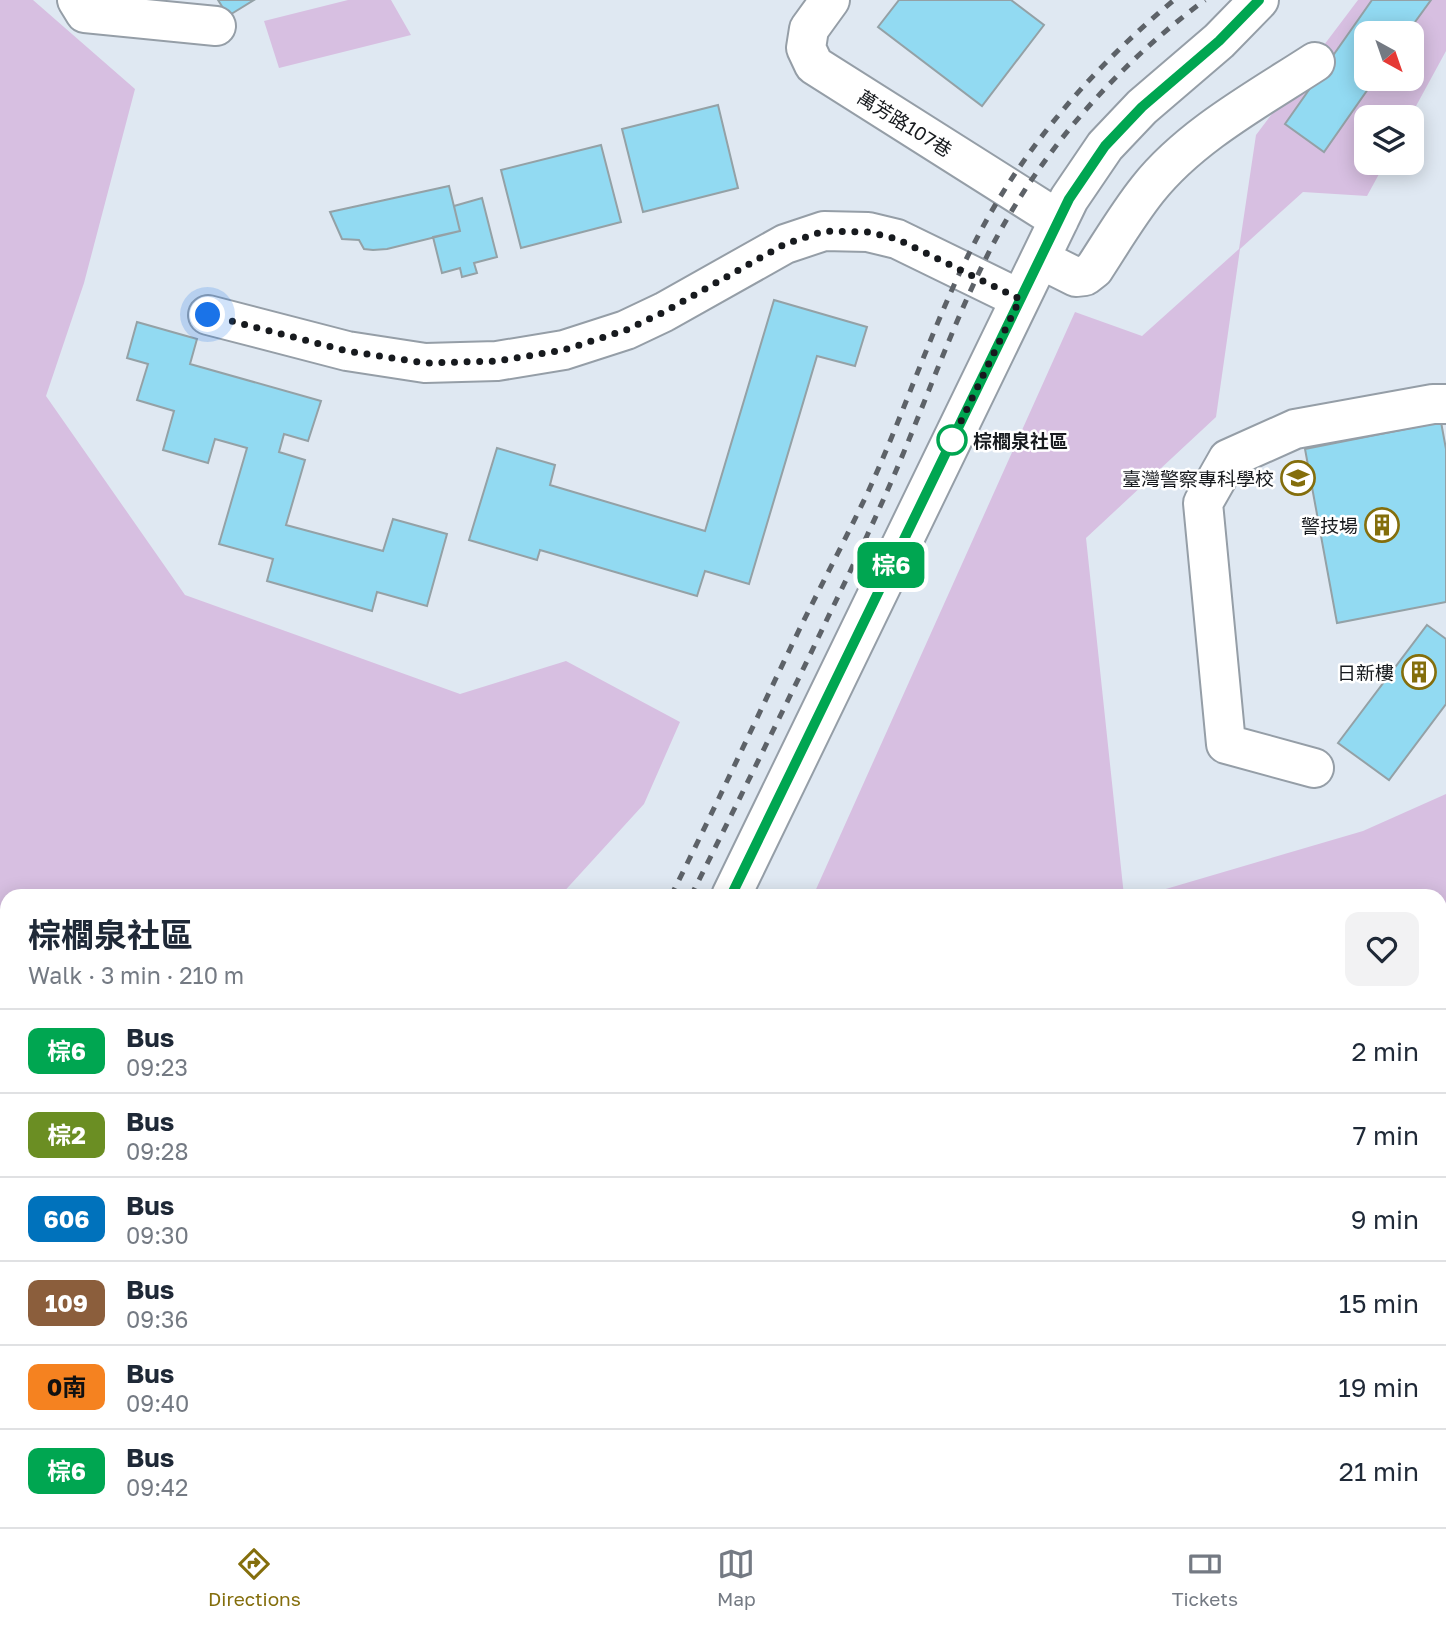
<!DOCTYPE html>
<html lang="en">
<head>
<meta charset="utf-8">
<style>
  :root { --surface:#fff; --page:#f2f2f3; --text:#1f2937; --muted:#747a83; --line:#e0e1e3; --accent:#846e0c }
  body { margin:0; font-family:"Golos Text","Noto Sans TC",sans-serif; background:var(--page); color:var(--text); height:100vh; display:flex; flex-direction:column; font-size:26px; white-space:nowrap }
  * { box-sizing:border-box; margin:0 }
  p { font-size:23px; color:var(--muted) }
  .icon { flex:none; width:38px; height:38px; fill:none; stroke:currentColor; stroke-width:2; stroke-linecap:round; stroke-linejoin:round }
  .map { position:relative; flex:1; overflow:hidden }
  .details { position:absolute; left:0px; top:889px; width:1447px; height:639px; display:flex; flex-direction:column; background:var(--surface); border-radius:21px 21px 0 0; box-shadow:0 4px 18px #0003 }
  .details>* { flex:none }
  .badge { padding:0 14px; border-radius:10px; font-size:24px; line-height:46px }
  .needle { width:46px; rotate:140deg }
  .buttons { position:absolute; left:1354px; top:21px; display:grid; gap:14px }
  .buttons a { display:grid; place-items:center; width:70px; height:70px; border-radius:14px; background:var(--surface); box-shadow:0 4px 18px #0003; font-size:35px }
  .you { position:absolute; width:35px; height:35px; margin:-18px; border:5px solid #fff; border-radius:50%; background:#1a73e8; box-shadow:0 0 0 10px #1a73e833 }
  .map>.badge { position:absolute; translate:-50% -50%; box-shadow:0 0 0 4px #fff }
  .round { display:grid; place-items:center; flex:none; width:74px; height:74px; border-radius:14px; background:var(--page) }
  .summary { display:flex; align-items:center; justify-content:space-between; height:119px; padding:0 28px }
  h1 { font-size:33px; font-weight:700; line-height:52px }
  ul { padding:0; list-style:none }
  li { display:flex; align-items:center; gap:21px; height:84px; padding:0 28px; border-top:2px solid var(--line) }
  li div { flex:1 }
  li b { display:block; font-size:26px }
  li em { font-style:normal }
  li .badge { min-width:77px; font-weight:700; text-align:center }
  .menu { display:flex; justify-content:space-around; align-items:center; height:98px; border-top:2px solid var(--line); background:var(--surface); font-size:19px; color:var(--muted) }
  .menu a { display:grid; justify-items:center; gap:4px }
  .menu .on { color:var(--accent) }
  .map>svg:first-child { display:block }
</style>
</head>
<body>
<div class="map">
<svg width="1446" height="1527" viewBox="0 0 1446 1527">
  <rect width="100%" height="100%" fill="#dfe8f2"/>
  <!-- green -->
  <path fill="#d7bfe1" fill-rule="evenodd" d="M0 0H33L135 89 84 283 46 396 185 595 460 694 566 661 680 722 644 804 560 896H7V1521H155L149 1527H0Z
    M348 0H391L411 35 279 68 264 21Z
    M1358 0H1446V51L1410 117H1367V163H1385L1367 196 1303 192 1240 249 1216 417 1086 538 1124 896H813L1075 312 1142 336 1239 249 1256 135ZM1367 33H1412V79H1367Z
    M1446 794V1527H591L584 1521H1440V896H1142L1363 831Z"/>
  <!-- building -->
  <path fill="#92daf2" stroke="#94a1a6" stroke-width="2" d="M218 0H254L228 16Z
    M899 0H1011L1044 25 982 106 878 27Z
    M1372 0H1431L1407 33H1367V79H1375L1324 152 1285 124Z
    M718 105 738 188 643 212 622 129Z
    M601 145 621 222 521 248 501 170Z
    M449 186 460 231 387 249 373 250 364 249 359 240 342 239 330 212Z
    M482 198 497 257 474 263 477 273 462 277 460 268 442 273 433 237 460 231 454 206Z
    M774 300 867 327 855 366 817 356 749 584 705 571 697 596 540 550 537 560 469 540 497 448 555 465 550 485 705 531Z
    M137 322 197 339 190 364 321 401 308 441 284 434 279 452 305 460 286 525 383 551 393 519 447 534 427 606 377 592 372 611 267 581 273 559 219 544 247 448 215 439 208 463 163 450 174 411 137 400 148 364 127 358Z
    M1441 422 1446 449V602L1337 623 1305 449Z
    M1427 625 1446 639V704L1389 780 1338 743Z"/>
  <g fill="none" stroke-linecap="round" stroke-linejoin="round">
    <!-- minor casing -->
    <g stroke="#959ea7" stroke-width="42">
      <path id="minor" d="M77 0 85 13 216 26
        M830 0 809 29 806 48 814 65 1059 220
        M1040 259 1076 277 1085 276 1094 269C1111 243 1128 214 1148 189 1190 136 1258 99 1315 62
        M208 315 347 351 425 363 497 361 564 350 626 330 664 312 785 244 824 231 868 232 897 239 1020 299
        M1314 768 1226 744 1203 503 1228 459 1295 429 1433 404H1446
        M731 896 1069 199 1105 146 1142 107 1219 41 1259 0
        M562 1521 569 1527
        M326 1527 330 1521"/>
    </g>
    <!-- minor -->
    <use href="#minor" stroke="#fff" stroke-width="38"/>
    <!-- rail -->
    <path stroke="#5d6268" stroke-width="5" stroke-dasharray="9 9" stroke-linecap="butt" d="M671 896C716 806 758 715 802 624 824 580 847 536 868 492 907 407 935 317 979 234 1027 143 1095 66 1174 0
      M691 896C731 816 771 735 810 655 833 606 858 557 880 507 919 422 948 333 990 250 1040 152 1117 65 1205 0
      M239 1527 244 1521
      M259 1527 264 1521"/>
  </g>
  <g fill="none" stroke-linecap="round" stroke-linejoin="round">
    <!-- line casing -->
    <g stroke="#fff" stroke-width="16">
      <path id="line" d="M731 896 1069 199 1105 146 1142 107 1219 41 1259 0"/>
    </g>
    <!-- line -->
    <use href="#line" stroke="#00a651" stroke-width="10"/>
    <!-- walk -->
    <path stroke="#171a1e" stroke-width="7" stroke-dasharray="0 12.6" d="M208 315 347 351 425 363 497 361 564 350 626 330 664 312 785 244 824 231 868 232 897 239 1020 299 950 444 952 440"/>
  </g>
  <!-- icons -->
  <defs>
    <g id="university-ring" transform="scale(1.75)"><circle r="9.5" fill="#fff" stroke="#846e0c" stroke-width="1.5"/><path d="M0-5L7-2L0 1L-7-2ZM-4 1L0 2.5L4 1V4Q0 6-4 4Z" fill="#846e0c"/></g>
    <g id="building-ring" transform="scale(1.75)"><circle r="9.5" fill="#fff" stroke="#846e0c" stroke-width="1.5"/><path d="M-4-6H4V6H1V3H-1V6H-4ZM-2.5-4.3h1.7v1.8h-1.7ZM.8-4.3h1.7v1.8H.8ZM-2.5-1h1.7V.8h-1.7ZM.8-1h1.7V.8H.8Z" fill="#846e0c"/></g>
  </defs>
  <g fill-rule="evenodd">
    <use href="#university-ring" x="1298" y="478"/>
    <use href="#building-ring" x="1382" y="525"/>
    <use href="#building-ring" x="1419" y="672"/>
  </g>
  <!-- markers -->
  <circle fill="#fff" stroke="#00a651" stroke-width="3.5" cx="952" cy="440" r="14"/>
  <g text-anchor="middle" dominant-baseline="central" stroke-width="5" stroke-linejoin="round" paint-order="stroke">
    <!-- street labels -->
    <g font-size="19" fill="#171a1e" stroke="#fff">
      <text transform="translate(905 123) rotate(32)">萬芳路107巷</text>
    </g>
    <!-- stop labels -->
    <g font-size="19" font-weight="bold" fill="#171a1e" stroke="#fff" text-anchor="start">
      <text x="973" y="440">棕櫚泉社區</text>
    </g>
    <!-- poi labels -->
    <g font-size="19" fill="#171a1e" stroke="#fff" text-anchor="end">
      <text x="1274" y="478">臺灣警察專科學校</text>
      <text x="1358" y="525">警技場</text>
      <text x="1394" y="672">日新樓</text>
    </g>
  </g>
</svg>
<div class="buttons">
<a><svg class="needle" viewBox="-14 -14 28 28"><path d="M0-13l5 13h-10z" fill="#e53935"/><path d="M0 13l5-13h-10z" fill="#747a83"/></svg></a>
<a><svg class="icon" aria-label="layers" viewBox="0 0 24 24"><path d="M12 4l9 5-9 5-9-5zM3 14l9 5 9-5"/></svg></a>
</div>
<div class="you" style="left:208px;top:315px"></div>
<b class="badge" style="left:891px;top:565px;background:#00a651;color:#fff">棕6</b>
<section class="details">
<div class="summary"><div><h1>棕櫚泉社區</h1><p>Walk · 3 min · 210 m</p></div><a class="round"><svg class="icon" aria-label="heart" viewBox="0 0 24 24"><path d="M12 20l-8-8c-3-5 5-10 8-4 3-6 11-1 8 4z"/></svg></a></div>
<ul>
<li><span class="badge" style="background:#00a651;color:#fff">棕6</span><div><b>Bus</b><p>09:23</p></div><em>2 min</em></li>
<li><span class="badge" style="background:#6b8e23;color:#fff">棕2</span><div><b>Bus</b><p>09:28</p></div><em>7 min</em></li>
<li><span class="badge" style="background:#0072bc;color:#fff">606</span><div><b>Bus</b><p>09:30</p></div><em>9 min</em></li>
<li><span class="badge" style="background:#8b5e3c;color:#fff">109</span><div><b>Bus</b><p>09:36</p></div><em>15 min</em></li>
<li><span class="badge" style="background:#f58220;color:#111">0南</span><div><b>Bus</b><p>09:40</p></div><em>19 min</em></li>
<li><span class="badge" style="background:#00a651;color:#fff">棕6</span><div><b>Bus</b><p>09:42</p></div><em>21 min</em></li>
</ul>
</section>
</div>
<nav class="menu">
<a class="on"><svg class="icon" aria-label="directions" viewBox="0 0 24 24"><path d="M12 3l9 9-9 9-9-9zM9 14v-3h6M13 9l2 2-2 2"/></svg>Directions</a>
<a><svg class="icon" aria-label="map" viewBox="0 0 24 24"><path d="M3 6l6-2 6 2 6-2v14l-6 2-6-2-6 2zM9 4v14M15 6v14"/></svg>Map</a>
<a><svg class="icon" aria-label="tickets" viewBox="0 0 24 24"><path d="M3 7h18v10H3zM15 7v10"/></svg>Tickets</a>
</nav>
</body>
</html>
